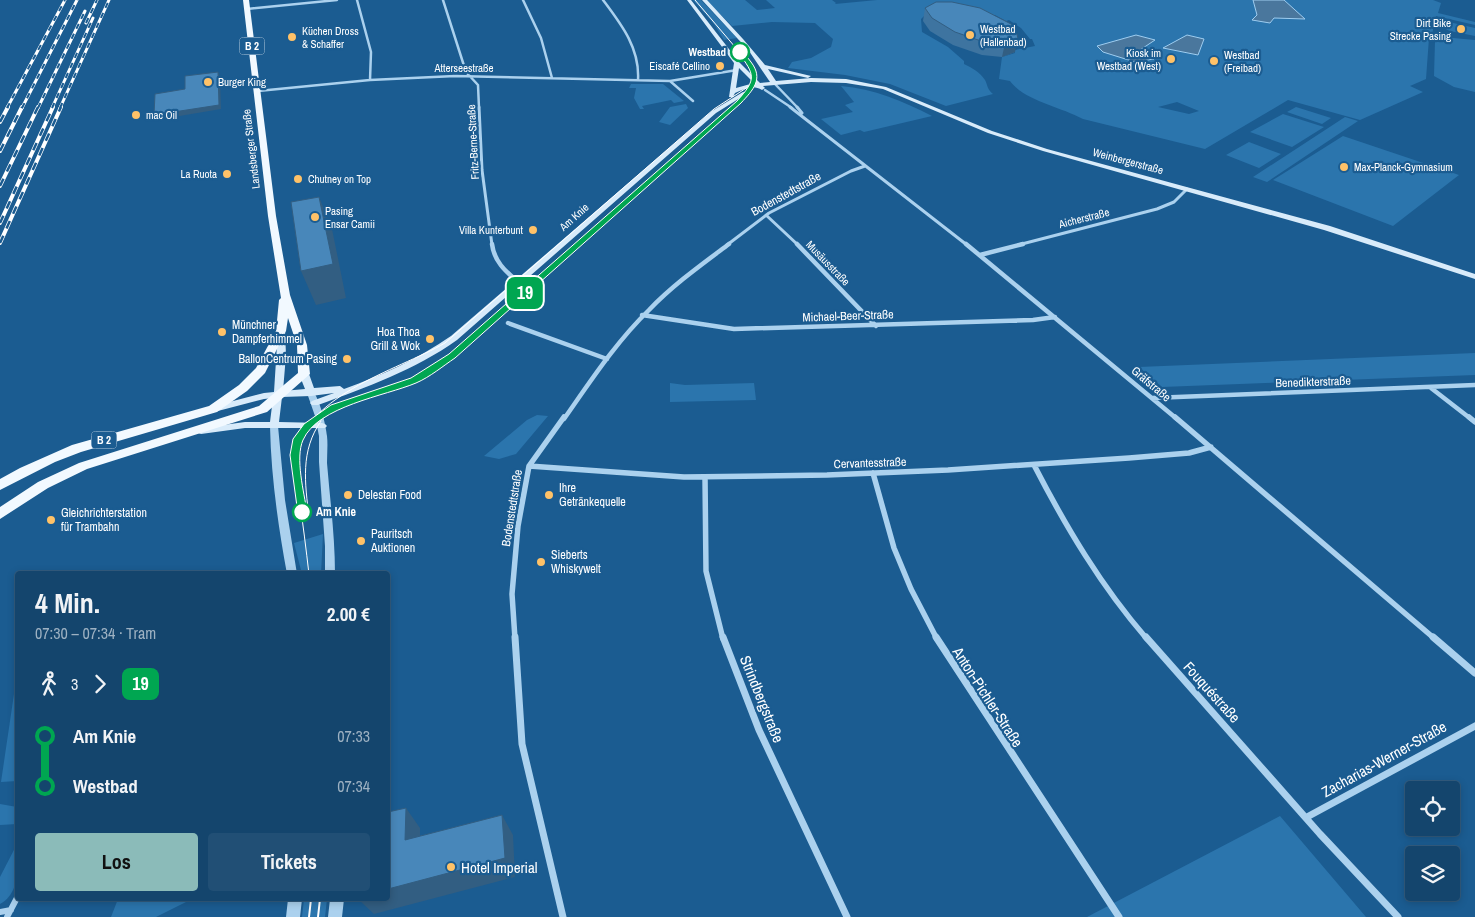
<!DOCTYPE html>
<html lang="de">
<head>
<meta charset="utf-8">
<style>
  :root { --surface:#14456d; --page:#214f75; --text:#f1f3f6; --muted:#9db1c2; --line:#335d80; --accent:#8bbbb9 }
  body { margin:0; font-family:"Archivo Narrow",sans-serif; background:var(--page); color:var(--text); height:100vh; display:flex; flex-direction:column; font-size:19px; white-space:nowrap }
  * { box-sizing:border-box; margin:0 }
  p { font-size:16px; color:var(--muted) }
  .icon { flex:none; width:28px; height:28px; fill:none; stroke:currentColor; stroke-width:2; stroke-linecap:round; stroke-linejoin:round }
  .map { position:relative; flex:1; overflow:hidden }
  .drawer { position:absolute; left:15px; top:571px; width:375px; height:330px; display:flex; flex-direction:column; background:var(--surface); border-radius:5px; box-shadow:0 2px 8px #0003,0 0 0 1px var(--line) }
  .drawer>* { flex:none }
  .badge { padding:0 10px; border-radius:8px; font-size:18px; line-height:32px }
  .buttons { position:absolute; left:1405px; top:781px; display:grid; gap:10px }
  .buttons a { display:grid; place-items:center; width:55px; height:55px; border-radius:5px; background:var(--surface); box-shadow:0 2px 8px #0003,0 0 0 1px var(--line); font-size:25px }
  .map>.badge { position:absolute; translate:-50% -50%; box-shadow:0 0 0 2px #fff }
  .legs { display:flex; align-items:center; gap:8px; height:55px; padding:0 20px; font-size:16px }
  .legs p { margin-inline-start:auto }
  .overview { display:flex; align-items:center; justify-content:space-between; height:85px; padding:0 20px }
  h1 { font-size:28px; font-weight:700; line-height:38px }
  .cta { display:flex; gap:10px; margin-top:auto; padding:10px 20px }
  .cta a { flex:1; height:58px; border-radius:5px; background:var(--accent); color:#111; font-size:20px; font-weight:700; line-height:58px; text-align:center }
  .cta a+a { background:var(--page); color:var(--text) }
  ul { padding:0 20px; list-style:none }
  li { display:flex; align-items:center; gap:18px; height:50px; font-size:19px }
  li i { display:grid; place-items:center; width:8px; height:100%; margin:0 6px; background:currentColor }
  li i::after { content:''; width:12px; height:12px; margin:-6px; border:4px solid; border-radius:50%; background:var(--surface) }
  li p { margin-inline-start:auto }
  li:first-child i { background:linear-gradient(#0000 50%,currentColor 0) }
  li:last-child i { background:linear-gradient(currentColor 50%,#0000 0) }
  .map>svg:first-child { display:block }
</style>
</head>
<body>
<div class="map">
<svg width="1475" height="917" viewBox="0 0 1475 917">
  <rect width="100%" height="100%" fill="#1b5c91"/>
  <!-- green -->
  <path fill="#2b75ad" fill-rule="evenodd" d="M693 0H701L737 38 724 40 714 24Z
    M706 0H745L757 10 775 8 766 0H832L836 3 835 4 877 0H1433L1441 3 1438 13 1475 22V25L1436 16 1431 39 1429 38 1426 79 1410 86 1423 92 1360 120 1288 100 1205 149 1083 119C1059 106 1025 101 1010 81L999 79 1002 57 1015 53V50L1035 46 1032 39H1030L1021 28 1009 20 1006 21 995 15 978 21 927 13 921 19 922 32 948 47 964 61V64C972 68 980 72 985 80 988 86 987 89 993 94L946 106 890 84 845 75 788 68 792 62 811 58 831 47 833 39 815 23 772 22 732 26ZM1177 102 1199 111 1189 114 1158 107Z
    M1449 22 1475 28V36L1450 31 1441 27V23Z
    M1442 37 1475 40V92L1454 87 1434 76 1435 41Z
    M631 84H663L684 101 674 103 671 100 642 106 644 109H640L634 98 636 88H629Z
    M841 86C874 89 903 101 932 116L864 132 860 130 841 135 821 119 853 112 845 105 854 102Z
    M686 104 688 108 670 125 659 122 670 107Z
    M1296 107 1331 118 1322 124 1287 112Z
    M1283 114 1324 127 1292 147 1250 132Z
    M1345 117 1358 121 1267 182 1253 177Z
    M1343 136 1459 175 1393 226 1273 180Z
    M1249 142 1281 154 1259 168 1226 155Z
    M1475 353V375L1162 387 1139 367Z
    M670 383 685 385 754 383 756 400 670 402Z
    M537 415 548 416 516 454 499 459 484 456 527 420Z
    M323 534 321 574H302L294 543Z
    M17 689V781L1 782 14 694Z
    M0 804 17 807V824L0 825Z
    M1280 816 1366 917H1087Z
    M17 844C18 863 21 893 0 904V877Z
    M118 899H186V902L156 917H111Z
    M304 899H327L325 917H302Z"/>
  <!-- water -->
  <path fill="#4a779d" stroke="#9ecdf0" d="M1253 0H1284L1305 19 1274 18 1270 23 1252 20 1257 15Z
    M1136 35 1155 40 1140 50 1154 59 1135 62 1103 52 1097 46Z
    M1187 35 1204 39 1198 55 1163 48Z"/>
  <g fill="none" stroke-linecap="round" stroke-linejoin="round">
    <!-- pedestrian -->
    <path stroke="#abd1ee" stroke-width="6" d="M0 912 11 910
      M7 917 18 896"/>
    <!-- minor-far4 -->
    <path stroke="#abd1ee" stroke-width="2.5" d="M357 0 371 52 370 80
      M443 0 466 72 478 85 479 108
      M523 0 541 38 552 78
      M603 0C621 24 640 48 638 80
      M247 9 337 0
      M670 81 693 101
      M774 83 798 108
      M765 90 792 108
      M258 91 370 80 455 76 670 81 737 70"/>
    <!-- minor-far3 -->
    <path stroke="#abd1ee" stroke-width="3" d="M479 107 482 170 492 245
      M790 107 967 245
      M797 107 802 113
      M766 215 798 245
      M727 245 769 213 851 171 865 166
      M1018 245 1157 209 1174 202 1187 189"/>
    <!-- minor-far2 -->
    <path stroke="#abd1ee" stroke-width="4.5" d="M492 244C494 261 505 271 518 282
      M797 244 876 326
      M966 244 1177 419
      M980 255 1023 244
      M642 315 734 329 1033 320 1055 317
      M508 323 607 359
      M1431 388 1471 419
      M1152 398 1475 385
      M564 419C590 382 616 342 649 310 673 285 701 265 729 244"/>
    <!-- minor-far1 -->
    <path stroke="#abd1ee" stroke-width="5.5" d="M1175 417 1435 639
      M1469 417 1475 422
      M1034 465C1066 527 1101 586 1147 639
      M529 466 684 477 827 475 948 470 1129 458 1189 453 1211 447
      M873 473 894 548 911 589 937 639
      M705 477 706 571 723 639
      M515 639 512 594 518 526 529 466 564 417"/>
    <!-- minor -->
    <path stroke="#abd1ee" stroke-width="7" d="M515 637 522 744 563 917
      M723 637 759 730 847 917
      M936 637 1119 917
      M1146 637 1320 834 1398 917
      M1433 637 1475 673
      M1307 817 1475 726"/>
    <!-- tertiary -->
    <path fill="#abd1ee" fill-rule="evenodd" d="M311 390C319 394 326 426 327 436 328 445 327 454 327 463 330 500 335 536 335 574H325V546L319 462V436L315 416 307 393Z
      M274 423 278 426 285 500 297 574H287C278 525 271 476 270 426Z
      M288 899H302L300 917H286Z
      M330 899H344L342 917H328Z"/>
    <!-- secondary -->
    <path fill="#d8ebfa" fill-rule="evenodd" d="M687 0H691L739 62 760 83 770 82 749 51 702 0H707L743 39 765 65 811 76 808 78 768 69 776 81 811 78 846 79 886 87 992 131 1047 149 1330 226 1475 274V279L1324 230 1043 151 988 133 883 89 846 83 811 82 763 86 765 88 762 90C753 84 744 89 735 93L733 97H729L734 63ZM739 68 754 83 736 88Z
      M743 92 748 93 716 113 457 340C415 370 367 387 318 405H312L310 403 312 401 334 393 311 396 282 397 279 422 322 423 325 424 327 426 325 428H245L201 434 198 433 196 431 201 428 245 422H270L273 398 264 399 214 412 209 409 214 406 264 393 274 392 278 329 281 328 285 331 286 355 283 391 305 389 299 374 304 371 309 374 314 388 340 386 344 389C382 375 418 359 451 336L712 111Z"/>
    <!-- primary -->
    <path fill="#f2f9ff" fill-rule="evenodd" d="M243 0H249L276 216 290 295 307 345 310 374 267 412 87 469 48 488 0 519V507L38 482 79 463 259 406 298 373 297 345 288 318 286 331 265 373 247 391 217 412 81 452 55 462 0 490V479L20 468 72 445 209 406 239 385 256 368 276 331 279 300 281 298 268 216Z"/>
    <!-- tram-far1 -->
    <path stroke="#fff" stroke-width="1" d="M309 517C305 483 300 451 321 421
      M309 574C306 549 303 523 299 498 298 487 295 475 295 464 297 396 397 371 445 343L714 109 754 83 755 75 753 68 695 0"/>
    <!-- tram -->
    <path stroke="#fff" stroke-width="2" d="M309 917 311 899
      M318 917 320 899"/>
    <!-- rail-far1 casing -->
    <g stroke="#fff" stroke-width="3">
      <path id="rail-far1" d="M86 23 97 0
        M7 108 65 0
        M22 108 77 0
        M38 108 85 11
        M52 108 93 18
        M60 108 109 0"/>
    </g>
    <!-- rail casing -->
    <g stroke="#fff" stroke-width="4">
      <path id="rail" d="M0 122 8 107
        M0 151 22 107
        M0 186 38 107
        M0 223 53 107
        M0 243 61 107"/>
    </g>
    <!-- rail-far1 -->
    <use href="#rail-far1" stroke="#1b5c91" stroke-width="2" stroke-dasharray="5.5" stroke-linecap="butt"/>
    <!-- rail -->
    <use href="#rail" stroke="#1b5c91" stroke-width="2.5" stroke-dasharray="8" stroke-linecap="butt"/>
  </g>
  <!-- wall -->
  <path fill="#3e74a0" d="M925 8H980L1015 52 1002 57 982 55 953 45 930 31 923 21Z"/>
  <!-- shaded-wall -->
  <path fill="#325e82" d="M1018 39 1015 52 1002 57 1005 43Z
    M218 72 220 77 221 109 156 120 154 115Z
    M319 197 332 229 346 298 316 305 301 271Z
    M406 808 420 828V858L405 840Z
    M502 815 513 835 515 877 374 914 358 899H388V889Z"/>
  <!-- building -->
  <path fill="#4887ba" stroke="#325e82" d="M936 2H952L980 8 1011 24 1016 30 1018 39 1005 43 984 42 955 32 932 18 925 8Z
    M218 72 219 105 154 115 155 94 185 89V76Z
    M319 197 333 264 301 271 291 202Z
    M406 808 405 840 502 815 505 858 388 889V812Z"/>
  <!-- line-1 -->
  <path fill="#00a651" stroke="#fff" d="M740 50C744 53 748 58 751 62 764 79 753 90 741 103L455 358C443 366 430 377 416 383 385 396 318 406 303 440 295 458 304 492 307 512L305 514H298L290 455 293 439 304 424 331 405 411 378 449 354 737 101C757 79 755 75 738 52Z"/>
  <!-- markers -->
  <g fill="#ffc268" stroke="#1b5c91" stroke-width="2">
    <circle cx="1461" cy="29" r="5"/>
    <circle cx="970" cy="35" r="5"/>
    <circle cx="292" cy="37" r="5"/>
    <circle cx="1171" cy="59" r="5"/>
    <circle cx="1214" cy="61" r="5"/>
    <circle cx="720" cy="66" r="5"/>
    <circle cx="208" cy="82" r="5"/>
    <circle cx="136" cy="115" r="5"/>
    <circle cx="1344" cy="167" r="5"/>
    <circle cx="227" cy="174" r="5"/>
    <circle cx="298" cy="179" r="5"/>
    <circle cx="315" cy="217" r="5"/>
    <circle cx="533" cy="230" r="5"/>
    <circle cx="222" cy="332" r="5"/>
    <circle cx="430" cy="339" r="5"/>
    <circle cx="347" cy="359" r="5"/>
    <circle cx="348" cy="495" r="5"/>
    <circle cx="549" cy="495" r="5"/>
    <circle cx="51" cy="520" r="5"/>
    <circle cx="361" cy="541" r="5"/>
    <circle cx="541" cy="562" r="5"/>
    <circle cx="451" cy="867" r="5"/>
  </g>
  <g fill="#fff" stroke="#00a651" stroke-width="2.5">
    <circle cx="740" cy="52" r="9"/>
    <circle cx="302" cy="512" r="9"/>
  </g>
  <g text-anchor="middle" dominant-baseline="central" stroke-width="4.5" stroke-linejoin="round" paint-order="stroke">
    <!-- far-poi labels -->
    <g font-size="11" fill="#fff" stroke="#1b5c91" text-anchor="start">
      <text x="1451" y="23" text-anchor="end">Dirt Bike<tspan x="1451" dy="13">Strecke Pasing</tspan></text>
      <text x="980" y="29">Westbad<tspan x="980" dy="13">(Hallenbad)</tspan></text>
      <text x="302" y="31">Küchen Dross<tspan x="302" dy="13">&amp; Schaffer</tspan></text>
      <text x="1161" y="53" text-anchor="end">Kiosk im<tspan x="1161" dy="13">Westbad (West)</tspan></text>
      <text x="1224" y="55">Westbad<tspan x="1224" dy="13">(Freibad)</tspan></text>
      <text x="710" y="66" text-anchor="end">Eiscafé Cellino</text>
      <text x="218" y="82">Burger King</text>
      <text x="146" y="115">mac Oil</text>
      <text x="1354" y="167">Max-Planck-Gymnasium</text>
      <text x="217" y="174" text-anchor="end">La Ruota</text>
      <text x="308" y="179">Chutney on Top</text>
      <text x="325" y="211">Pasing<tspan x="325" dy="13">Ensar Camii</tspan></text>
      <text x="523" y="230" text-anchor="end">Villa Kunterbunt</text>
    </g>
    <!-- shield labels -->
    <g fill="#1b5c91" stroke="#bbcede" stroke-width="1">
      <rect x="239.5" y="37.5" width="25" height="17" rx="4"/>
      <rect x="91.5" y="431.5" width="25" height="17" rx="4"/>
    </g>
    <g font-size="11" font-weight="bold" fill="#fff">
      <text x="252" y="46">B 2</text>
      <text x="104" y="440">B 2</text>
    </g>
    <!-- far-stop labels -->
    <g font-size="11" font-weight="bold" fill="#fff" stroke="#1b5c91" text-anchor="end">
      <text x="726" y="52">Westbad</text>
    </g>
    <!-- far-street labels -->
    <g font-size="11" fill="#fff" stroke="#1b5c91">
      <text x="464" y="68">Atterseestraße</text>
      <text transform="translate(473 142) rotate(-93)">Fritz-Berne-Straße</text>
      <text transform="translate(251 149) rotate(-97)">Landsberger Straße</text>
      <text transform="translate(1128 161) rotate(15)">Weinbergerstraße</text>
      <text transform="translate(574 217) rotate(-42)">Am Knie</text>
      <text transform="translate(1084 218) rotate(-14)">Aicherstraße</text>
      <text transform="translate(828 263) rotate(46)">Musäusstraße</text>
    </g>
    <!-- street labels -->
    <g font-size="12" fill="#fff" stroke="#1b5c91">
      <text transform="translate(786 194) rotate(-29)">Bodenstedtstraße</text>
      <text transform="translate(848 316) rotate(-2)">Michael-Beer-Straße</text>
      <text transform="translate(1313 382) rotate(-2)">Benedikterstraße</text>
      <text transform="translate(1151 384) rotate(40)">Gräfstraße</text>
      <text transform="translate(870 463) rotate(-2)">Cervantesstraße</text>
      <text transform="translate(512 508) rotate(-81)">Bodenstedtstraße</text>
    </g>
    <!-- poi labels -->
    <g font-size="12" fill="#fff" stroke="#1b5c91" text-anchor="start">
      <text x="232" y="325">Münchner<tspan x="232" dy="14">Dampferhimmel</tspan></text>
      <text x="420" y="332" text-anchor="end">Hoa Thoa<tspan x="420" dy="14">Grill &amp; Wok</tspan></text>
      <text x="337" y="359" text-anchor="end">BallonCentrum Pasing</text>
      <text x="559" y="488">Ihre<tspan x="559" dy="14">Getränkequelle</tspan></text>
      <text x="358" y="495">Delestan Food</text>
      <text x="61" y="513">Gleichrichterstation<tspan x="61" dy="14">für Trambahn</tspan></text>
      <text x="371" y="534">Pauritsch<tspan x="371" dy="14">Auktionen</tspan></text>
      <text x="551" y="555">Sieberts<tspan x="551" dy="14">Whiskywelt</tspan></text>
    </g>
    <!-- stop labels -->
    <g font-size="12" font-weight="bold" fill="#fff" stroke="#1b5c91" text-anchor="start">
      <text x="316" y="512">Am Knie</text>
    </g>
    <!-- near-street labels -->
    <g font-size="15" fill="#fff" stroke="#1b5c91">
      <text transform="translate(1212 692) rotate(48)">Fouquéstraße</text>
      <text transform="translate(988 697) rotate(57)">Anton-Pichler-Straße</text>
      <text transform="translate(762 699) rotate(68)">Strindbergstraße</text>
      <text transform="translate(1384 759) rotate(-29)">Zacharias-Werner-Straße</text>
    </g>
    <!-- near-poi labels -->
    <g font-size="15" fill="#fff" stroke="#1b5c91" text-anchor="start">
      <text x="461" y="867">Hotel Imperial</text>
    </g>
  </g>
</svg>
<div class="buttons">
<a><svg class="icon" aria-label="locate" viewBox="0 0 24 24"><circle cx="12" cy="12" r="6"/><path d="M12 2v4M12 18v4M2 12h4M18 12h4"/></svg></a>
<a><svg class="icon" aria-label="layers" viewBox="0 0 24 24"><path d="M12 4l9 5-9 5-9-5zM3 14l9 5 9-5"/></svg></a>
</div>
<b class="badge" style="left:525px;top:293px;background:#00a651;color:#fff">19</b>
<section class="drawer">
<div class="overview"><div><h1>4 Min.</h1><p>07:30 – 07:34 · Tram</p></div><b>2.00 €</b></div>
<div class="legs"><svg class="icon" aria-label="walk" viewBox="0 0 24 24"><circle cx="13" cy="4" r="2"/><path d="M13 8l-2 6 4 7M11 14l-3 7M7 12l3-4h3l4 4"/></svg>3<svg class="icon" aria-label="forward" viewBox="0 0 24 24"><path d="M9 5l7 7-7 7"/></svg><b class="badge" style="background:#00a651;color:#fff">19</b></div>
<ul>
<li><i style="color:#00a651"></i><b>Am Knie</b><p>07:33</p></li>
<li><i style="color:#00a651"></i><b>Westbad</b><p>07:34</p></li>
</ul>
<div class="cta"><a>Los</a><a>Tickets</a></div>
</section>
</div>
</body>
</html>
